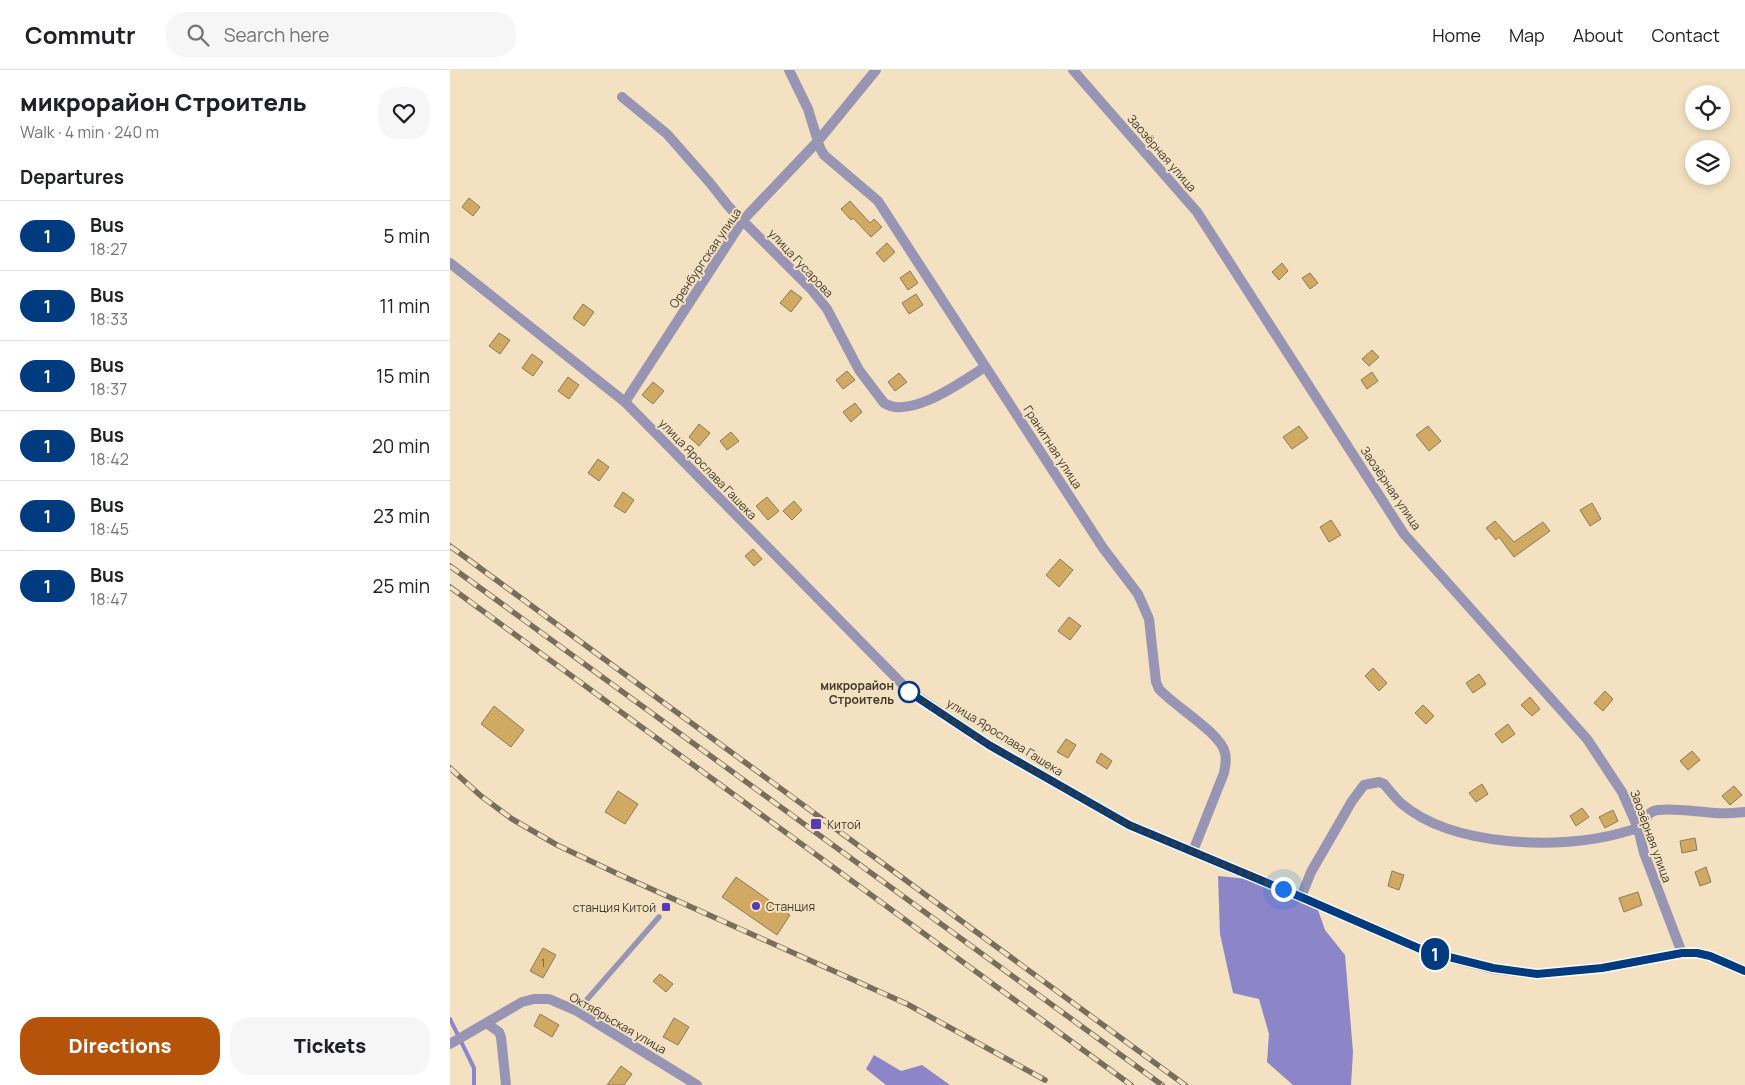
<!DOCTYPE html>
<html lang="en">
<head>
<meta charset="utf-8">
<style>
  :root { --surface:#fff; --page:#f6f6f6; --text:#202124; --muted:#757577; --line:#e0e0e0; --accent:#b45309 }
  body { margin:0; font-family:Manrope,sans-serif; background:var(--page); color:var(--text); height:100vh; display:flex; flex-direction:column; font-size:19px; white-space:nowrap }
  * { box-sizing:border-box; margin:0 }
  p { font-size:16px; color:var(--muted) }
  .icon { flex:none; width:28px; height:28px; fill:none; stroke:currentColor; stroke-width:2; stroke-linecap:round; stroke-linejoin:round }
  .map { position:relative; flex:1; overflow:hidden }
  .details { display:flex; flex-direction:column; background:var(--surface); width:450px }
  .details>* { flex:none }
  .badge { padding:0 10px; border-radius:16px; font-size:18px; line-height:32px }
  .fabs { position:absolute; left:1235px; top:15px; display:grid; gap:10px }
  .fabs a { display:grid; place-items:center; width:45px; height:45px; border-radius:50%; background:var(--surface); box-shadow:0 2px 8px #0003; font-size:25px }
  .you { position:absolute; width:25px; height:25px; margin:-12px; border:4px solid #fff; border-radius:50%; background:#1a73e8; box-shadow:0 0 0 8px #1a73e833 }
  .map>.badge { position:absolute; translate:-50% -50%; box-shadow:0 0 0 2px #fff }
  h2 { padding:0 20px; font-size:19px; line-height:45px }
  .round { display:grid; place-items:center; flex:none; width:52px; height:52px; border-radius:20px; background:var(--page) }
  .summary { display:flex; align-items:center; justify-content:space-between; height:85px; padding:0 20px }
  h1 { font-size:24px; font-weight:800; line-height:38px }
  .action { display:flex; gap:10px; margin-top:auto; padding:10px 20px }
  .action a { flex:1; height:58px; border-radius:20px; background:var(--accent); color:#fff; font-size:20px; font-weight:800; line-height:58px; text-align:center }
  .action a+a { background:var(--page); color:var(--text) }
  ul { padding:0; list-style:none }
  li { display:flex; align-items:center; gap:15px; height:70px; padding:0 20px; border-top:1px solid var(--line) }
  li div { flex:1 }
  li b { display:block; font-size:19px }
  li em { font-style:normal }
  li .badge { min-width:55px; font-weight:700; text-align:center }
  header { display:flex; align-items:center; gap:30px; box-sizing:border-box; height:70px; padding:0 25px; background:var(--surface); border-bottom:1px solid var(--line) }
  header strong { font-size:24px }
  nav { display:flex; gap:28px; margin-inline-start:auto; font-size:18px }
  .search { width:350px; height:45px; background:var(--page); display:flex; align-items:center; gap:12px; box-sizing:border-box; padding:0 18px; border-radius:20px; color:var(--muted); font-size:19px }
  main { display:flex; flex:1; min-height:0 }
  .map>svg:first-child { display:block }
</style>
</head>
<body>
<header>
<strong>Commutr</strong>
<div class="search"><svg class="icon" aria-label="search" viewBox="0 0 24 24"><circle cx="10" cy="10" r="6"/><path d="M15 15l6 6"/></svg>Search here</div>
<nav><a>Home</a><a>Map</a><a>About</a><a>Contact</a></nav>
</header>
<main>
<section class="details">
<div class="summary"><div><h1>микрорайон Строитель</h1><p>Walk · 4 min · 240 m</p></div><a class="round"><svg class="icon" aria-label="heart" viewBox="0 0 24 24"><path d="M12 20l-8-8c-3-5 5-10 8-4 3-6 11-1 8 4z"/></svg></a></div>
<h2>Departures</h2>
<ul>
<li><span class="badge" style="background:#003b80;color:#fff">1</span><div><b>Bus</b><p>18:27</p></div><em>5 min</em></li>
<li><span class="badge" style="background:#003b80;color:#fff">1</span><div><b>Bus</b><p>18:33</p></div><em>11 min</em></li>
<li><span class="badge" style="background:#003b80;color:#fff">1</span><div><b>Bus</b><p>18:37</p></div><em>15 min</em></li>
<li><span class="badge" style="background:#003b80;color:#fff">1</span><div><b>Bus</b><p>18:42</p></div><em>20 min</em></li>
<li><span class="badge" style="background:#003b80;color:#fff">1</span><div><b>Bus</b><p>18:45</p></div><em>23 min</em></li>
<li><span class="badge" style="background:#003b80;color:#fff">1</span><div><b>Bus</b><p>18:47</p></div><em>25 min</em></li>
</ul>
<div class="action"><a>Directions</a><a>Tickets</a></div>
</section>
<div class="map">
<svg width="1295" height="1015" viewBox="0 0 1295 1015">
  <rect width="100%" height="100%" fill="#f3e1c1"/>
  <!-- water -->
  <path fill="#8c85c8" d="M768 806 798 809 837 824 868 840 875 860 895 885 903 982 901 1015H843L817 992 819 964 809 929 783 923 770 864Z
    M424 985 451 1001 472 995 500 1015H436L416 999Z"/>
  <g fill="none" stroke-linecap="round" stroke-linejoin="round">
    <!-- stream -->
    <path stroke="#8c85c8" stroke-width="4" d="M0 949 24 998V1015"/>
  </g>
  <!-- building -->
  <path fill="#d0a963" stroke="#8b7a5d" d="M19 128 30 137 23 146 12 137Z
    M400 131 420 153 424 149 432 157 421 167 403 148 401 150 391 139Z
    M437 173 445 182 434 192 426 183Z
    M832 193 838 201 829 210 822 202Z
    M460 201 468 213 458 220 450 208Z
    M860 203 868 213 860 219 852 208Z
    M341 220 352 228 341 242 330 233Z
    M466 224 473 235 459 244 452 233Z
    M133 234 144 242 134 256 123 248Z
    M49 263 60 270 50 284 39 276Z
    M922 280 929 287 919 296 912 289Z
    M82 284 93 292 83 306 72 298Z
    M397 301 405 310 393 319 386 310Z
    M922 302 928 311 917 319 911 310Z
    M449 303 457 312 445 321 438 312Z
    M118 307 129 315 119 329 108 321Z
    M203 312 214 321 203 334 192 325Z
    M405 333 412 342 401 352 393 342Z
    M249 354 260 363 249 376 239 367Z
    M849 356 858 368 842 379 833 367Z
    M978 356 991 371 979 381 966 365Z
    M281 362 289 371 277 380 270 371Z
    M148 389 159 397 149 411 138 403Z
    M173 422 184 430 175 443 164 436Z
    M317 427 329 441 318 450 306 436Z
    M344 431 352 440 342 450 333 441Z
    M1142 433 1151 449 1140 456 1130 440Z
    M881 450 891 465 879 472 870 457Z
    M1045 451 1064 472 1093 452 1100 461 1064 487 1049 467 1046 470 1036 458Z
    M303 479 312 489 304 496 295 486Z
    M610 489 623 500 609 517 596 505Z
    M619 547 631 556 620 570 608 561Z
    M923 598 937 613 929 621 915 606Z
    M1029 604 1036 614 1023 623 1016 613Z
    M1155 621 1163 629 1153 641 1144 633Z
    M1080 627 1090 639 1082 646 1071 635Z
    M973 635 984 646 976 654 965 643Z
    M44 636 74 660 61 677 31 654Z
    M1058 654 1065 664 1052 673 1045 664Z
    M616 669 626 675 618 688 607 682Z
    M1242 681 1250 690 1238 700 1230 691Z
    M651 683 662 691 657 699 646 692Z
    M1032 714 1038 724 1026 732 1019 723Z
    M1284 716 1292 725 1280 735 1272 726Z
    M168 721 188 734 175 754 155 742Z
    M1132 738 1139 747 1126 756 1120 746Z
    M1163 740 1168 751 1155 758 1149 747Z
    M1245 768 1247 780 1232 783 1230 771Z
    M1256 797 1261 812 1250 816 1245 802Z
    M942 801 954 805 949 820 938 816Z
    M286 807 340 845 327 865 272 827Z
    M1188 822 1192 835 1174 842 1169 828Z
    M93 878 106 885 93 908 80 901Z
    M210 904 223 914 216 922 203 911Z
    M90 944 109 955 102 967 84 956Z
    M224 948 239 957 228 975 213 967Z
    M171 996 182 1004 174 1015H157Z"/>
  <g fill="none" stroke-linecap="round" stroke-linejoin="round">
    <!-- service -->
    <path stroke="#9795b3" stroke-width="5.5" d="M127 941 209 847"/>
    <!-- minor -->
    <path stroke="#9795b3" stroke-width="10" d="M339 0 358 39 370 78 374 85 428 131 653 478 688 524 699 549 706 612 709 619C724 636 771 663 775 683 777 690 775 696 774 703L743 781
      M623 0 747 142 954 464 1137 669 1172 722 1188 758 1194 783 1232 883
      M172 27 217 64 260 113 279 137 361 219 377 239 409 300 434 333C460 350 513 311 535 297
      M0 193 175 332 459 621 539 675 679 755 851 827 975 881 1043 899 1087 904 1151 898 1232 883H1247L1260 886 1295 901
      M175 332 293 150 368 71 426 0
      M851 827 861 802 902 731 914 715 929 712 934 714C940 721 946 729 952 734 1003 777 1110 780 1171 763 1176 761 1185 760 1189 757 1196 750 1197 741 1208 740 1227 738 1246 742 1265 743 1275 744 1285 743 1295 742
      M36 953 49 962 51 967 56 1015
      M0 974 72 932 84 929H99L127 941 247 1015"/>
    <!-- rail casing -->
    <g stroke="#796e5c" stroke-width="5.5">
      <path id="rail" d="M0 476 735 1015
        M0 496 712 1015
        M0 517 681 1015
        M0 698 31 726 62 749 107 775 168 804 457 934 595 1010"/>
    </g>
    <!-- rail -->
    <use href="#rail" stroke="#f3e1c1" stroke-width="4" stroke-dasharray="11" stroke-linecap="butt"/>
  </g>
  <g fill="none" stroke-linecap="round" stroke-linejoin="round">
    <!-- line casing -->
    <g stroke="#fff" stroke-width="11">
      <path id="line" d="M459 622 539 675 679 755 851 827 975 881 1043 898 1087 904 1152 898 1232 883H1247L1260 886 1295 901"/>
    </g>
    <!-- line -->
    <use href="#line" stroke="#003b80" stroke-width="8"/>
    <!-- walk -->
    <path stroke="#41392d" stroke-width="5" stroke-dasharray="0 9" d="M459 622 539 675 679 755 833 819"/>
  </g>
  <!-- markers -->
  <circle fill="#fff" stroke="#003b80" stroke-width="2.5" cx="459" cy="622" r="10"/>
  <g fill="#583bb3" stroke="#f3e1c1" stroke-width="2">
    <rect x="360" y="748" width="12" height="12" rx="2.5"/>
    <circle cx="306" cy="836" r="5"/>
    <rect x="211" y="832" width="10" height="10" rx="2.5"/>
  </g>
  <g text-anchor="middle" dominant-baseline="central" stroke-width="4" stroke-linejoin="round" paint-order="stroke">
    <!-- number labels -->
    <g font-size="10" fill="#65553a">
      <text x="93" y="893">1</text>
    </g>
    <!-- street labels -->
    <g font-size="12" fill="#41392d" stroke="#f3e1c1">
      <text transform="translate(712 83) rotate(49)">Заозёрная улица</text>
      <text transform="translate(255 188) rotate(-56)">Оренбургская улица</text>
      <text transform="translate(351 193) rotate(47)">улица Гусарова</text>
      <text transform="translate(603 377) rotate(57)">Гранитная улица</text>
      <text transform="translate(258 399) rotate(46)">улица Ярослава Гашека</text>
      <text transform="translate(941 418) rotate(56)">Заозёрная улица</text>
      <text transform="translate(555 667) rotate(32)">улица Ярослава Гашека</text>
      <text transform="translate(1201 766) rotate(70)">Заозёрная улица</text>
      <text transform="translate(168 953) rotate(30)">Октябрьская улица</text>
    </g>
    <!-- stop labels -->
    <g font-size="12" font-weight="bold" fill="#41392d" stroke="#f3e1c1" text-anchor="end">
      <text x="444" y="615">микрорайон<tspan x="444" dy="14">Строитель</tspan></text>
    </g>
    <!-- poi labels -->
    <g font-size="12" fill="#41392d" stroke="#f3e1c1" text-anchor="start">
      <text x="377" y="754">Китой</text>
      <text x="316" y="836">Станция</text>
      <text x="206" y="837" text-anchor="end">станция Китой</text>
    </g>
  </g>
</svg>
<div class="fabs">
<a><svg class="icon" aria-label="locate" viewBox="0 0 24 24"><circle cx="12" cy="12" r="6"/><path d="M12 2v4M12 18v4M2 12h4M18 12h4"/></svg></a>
<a><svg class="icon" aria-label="layers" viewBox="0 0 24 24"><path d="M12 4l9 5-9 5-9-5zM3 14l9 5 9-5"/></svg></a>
</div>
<div class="you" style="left:833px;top:819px"></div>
<b class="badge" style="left:985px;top:884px;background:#003b80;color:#fff">1</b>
</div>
</main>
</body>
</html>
